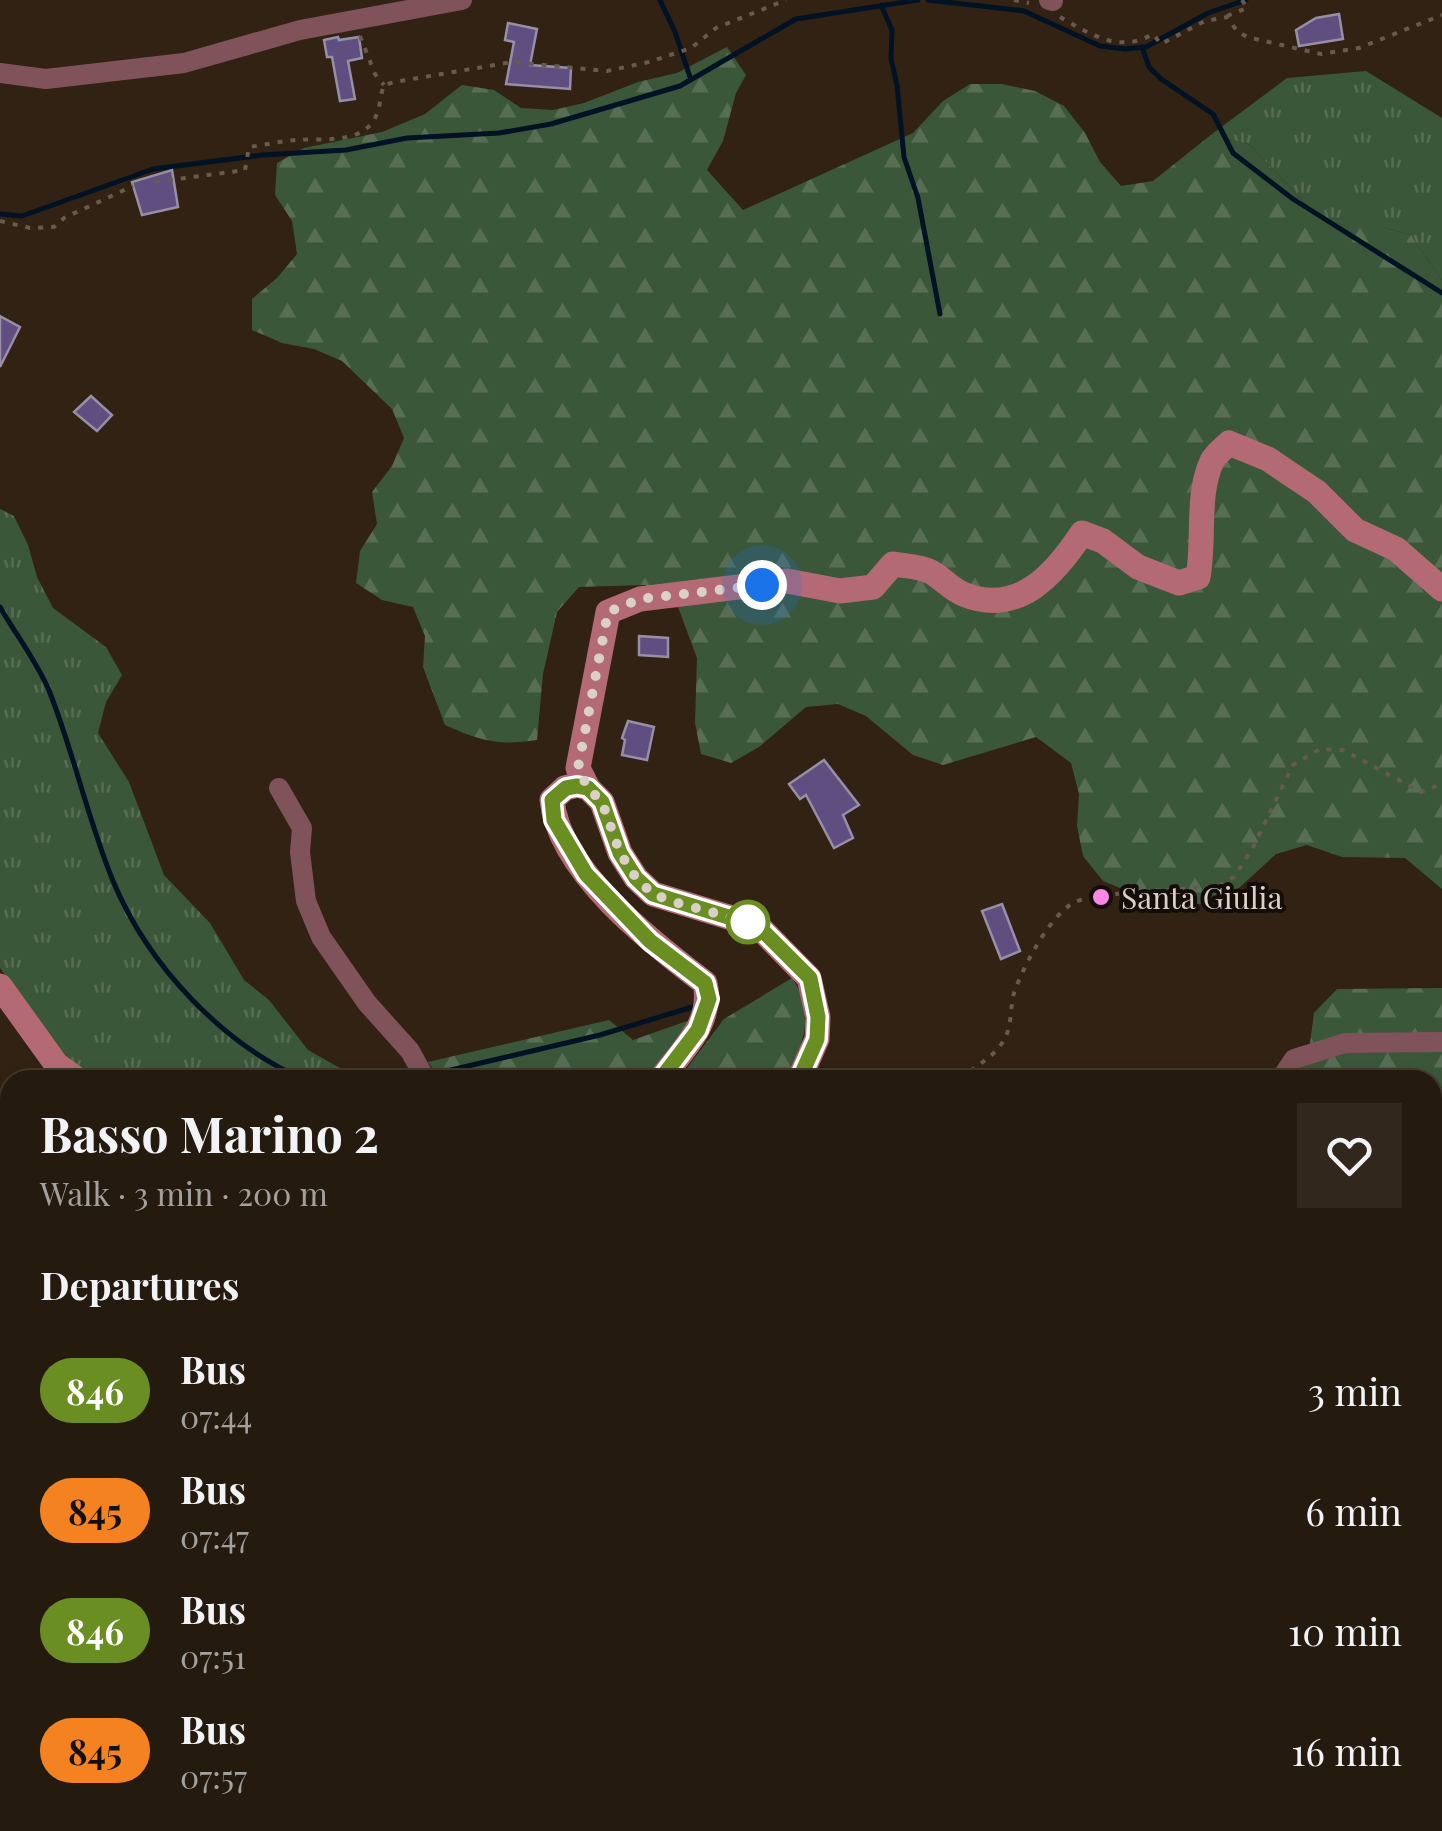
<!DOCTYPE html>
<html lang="en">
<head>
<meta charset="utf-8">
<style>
  :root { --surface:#251a0e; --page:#31271c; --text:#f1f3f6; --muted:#a3a19e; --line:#42382e }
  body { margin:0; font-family:"Playfair Display",serif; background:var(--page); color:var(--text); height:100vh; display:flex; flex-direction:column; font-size:38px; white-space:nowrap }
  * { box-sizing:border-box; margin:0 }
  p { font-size:32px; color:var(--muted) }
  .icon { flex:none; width:55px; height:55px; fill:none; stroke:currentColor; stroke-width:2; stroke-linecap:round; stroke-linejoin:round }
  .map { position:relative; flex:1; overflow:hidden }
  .panel { position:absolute; left:0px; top:1070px; width:1442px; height:762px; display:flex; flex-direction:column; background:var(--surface); border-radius:30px 30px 0 0; box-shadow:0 5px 15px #0003,0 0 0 2px var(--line) }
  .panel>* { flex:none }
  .badge { padding:0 20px; border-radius:32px; font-size:35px; line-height:65px }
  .you { position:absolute; width:50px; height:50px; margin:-25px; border:8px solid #fff; border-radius:50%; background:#1a73e8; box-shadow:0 0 0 15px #1a73e833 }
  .map>.badge { position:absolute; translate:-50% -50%; box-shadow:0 0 0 5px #fff }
  h2 { padding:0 40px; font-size:38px; line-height:90px }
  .round { display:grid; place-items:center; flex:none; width:105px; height:105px; border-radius:0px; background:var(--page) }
  .overview { display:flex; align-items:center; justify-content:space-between; height:170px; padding:0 40px }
  h1 { font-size:48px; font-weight:700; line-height:75px }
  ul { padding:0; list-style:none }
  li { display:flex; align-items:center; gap:30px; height:120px; padding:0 40px }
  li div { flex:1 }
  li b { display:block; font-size:38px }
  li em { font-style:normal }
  li .badge { min-width:110px; font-weight:700; text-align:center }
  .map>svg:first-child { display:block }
</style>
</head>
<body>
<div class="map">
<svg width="1442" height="1831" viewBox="0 0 1442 1831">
  <defs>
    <pattern id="grass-tufts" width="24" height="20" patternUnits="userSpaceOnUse" patternTransform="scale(2.5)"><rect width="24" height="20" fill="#3b573a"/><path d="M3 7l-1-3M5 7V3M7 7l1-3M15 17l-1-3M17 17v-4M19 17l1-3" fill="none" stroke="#576e55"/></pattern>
    <pattern id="forest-firs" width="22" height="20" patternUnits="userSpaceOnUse" patternTransform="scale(2.5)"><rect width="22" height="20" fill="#3b573a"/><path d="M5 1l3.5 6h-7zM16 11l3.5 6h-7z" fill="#576e55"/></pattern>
  </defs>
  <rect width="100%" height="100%" fill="#312213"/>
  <!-- grass -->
  <path fill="url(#grass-tufts)" d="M1366 71 1442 118V280L1411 235 1382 227H1349L1317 216 1250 145 1212 134 1287 78Z
    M0 509 14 516 28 545 37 577 53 608 106 647 122 675 106 702 98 733 129 782 164 875 210 923 244 980 269 1000 308 1050 338 1067 376 1080H96L59 1050 0 968Z"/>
  <!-- forest -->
  <path fill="url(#forest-firs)" d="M727 47 746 75 736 93 723 141 707 170 743 210 913 133 943 101 970 84H1002L1035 91 1064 106 1085 133 1100 162 1121 186 1153 181 1212 134 1250 145 1317 216 1349 227H1382L1411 235 1442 280V889L1405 858 1342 857 1307 845 1276 854 1227 899 1193 905 1132 893 1103 881 1083 856 1077 826 1079 794 1071 763 1036 737 943 765 913 755 866 716 838 704 806 707 759 747 731 763 701 754 695 723 697 658 675 599 645 585 579 587 557 612 543 674 537 740C498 746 481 741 445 725L423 667 425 636 413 607 382 600 356 583 360 551 377 524 372 492 392 466 404 438 392 409 342 361 314 349 282 343 252 330V299L277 278 297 254 292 221 275 195 277 163 304 148 382 132 425 114 462 85 494 90 521 108 553 110 584 103 638 82 677 73Z
    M792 978C816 1013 804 1046 784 1080H678L724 1019Z
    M1442 988V1146L1433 1147 1432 1080H1293L1310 1043 1314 1013 1337 989Z
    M609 1020 633 1040 687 1021 688 1027 645 1080H440L428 1062Z
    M0 1582 10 1584V1822L21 1823 20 1831H0Z
    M780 1823H1001L957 1831H786Z"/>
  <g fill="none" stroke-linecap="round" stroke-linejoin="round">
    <!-- stream -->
    <path stroke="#001224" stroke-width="5" d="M660 0 675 32 691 80
      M928 0 1024 11 1100 46 1125 49 1146 47 1208 13 1246 0
      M881 5 892 30 891 59 897 85 904 157 918 198 940 314
      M1142 47 1149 67 1161 79 1213 114 1233 153 1293 199 1442 293
      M0 214 22 216 153 169 263 155 346 150 407 138 499 133 551 124 680 86 796 19 918 0
      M0 607C16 635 38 663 50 693 74 754 88 820 113 881 148 965 222 1044 305 1080
      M434 1074 600 1035 699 1005
      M0 1604 10 1605"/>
  </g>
  <!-- building -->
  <path fill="#5f4e7f" stroke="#968fa6" stroke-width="2.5" d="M1339 14 1343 39 1299 46 1296 30 1316 18Z
    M508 23 537 29 530 65 571 68 570 89 506 84 514 42 505 40Z
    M338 37 339 40 359 37 362 58 348 61 355 99 340 101 332 57H327L324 40Z
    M172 170 178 207 142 215 132 182Z
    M0 316 20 327 0 367Z
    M91 396 112 415 97 431 74 412Z
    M639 636 668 638V657L639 655Z
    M628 721 654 727 647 760 622 755 625 740 622 738Z
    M824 760 859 805 843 815 853 838 834 848 806 795 800 799 789 784Z
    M1002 904 1020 951 1001 959 982 911Z"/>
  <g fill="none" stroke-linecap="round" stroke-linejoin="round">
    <!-- highway-tunnel -->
    <path stroke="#4a3c2e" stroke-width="30" stroke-dasharray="30 15" stroke-linecap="butt" d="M0 1781 10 1789
      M54 1822 65 1831"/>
    <!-- path -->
    <path stroke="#685a4d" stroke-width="4" stroke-dasharray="5 8" stroke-linecap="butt" d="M1014 0 1029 3
      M1227 16 1247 8 1242 0
      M1060 17C1090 34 1120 54 1153 34L1161 44 1205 21 1227 17 1237 31 1247 37 1321 54 1359 48 1442 15
      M360 36 375 74 384 85
      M155 182 245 170 249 147C265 145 281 141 296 140 321 138 355 144 372 123 381 111 379 98 384 85L395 82 512 62 607 71 649 62 691 48 716 28 786 0
      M0 221 30 228 54 227 64 218 133 186
      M961 1080C976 1064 995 1058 1005 1038 1012 1025 1010 1007 1014 993 1023 967 1049 917 1073 903 1091 892 1192 889 1219 886L1234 877 1252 849 1293 765 1320 749 1343 750 1421 792 1442 784
      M868 1822 873 1831"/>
    <!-- street -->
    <path stroke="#805259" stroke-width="20" d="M1049 0 1053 1
      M0 73 46 79 184 63 300 30 462 0
      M279 788 302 828 300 852 306 901 321 937 367 1003 410 1051 426 1080
      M1280 1080 1294 1059 1345 1043 1442 1042
      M1432 1764 1442 1765
      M1435 1831 1442 1821"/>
    <!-- secondary -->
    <path stroke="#b46a75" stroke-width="25" d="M588 788 578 768 608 612 640 599 787 581 840 591 873 587 893 564C905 566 920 566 931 572 942 578 951 589 963 594 1018 617 1055 574 1082 533L1103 541 1138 567 1179 583 1198 577C1205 541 1196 495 1212 461 1216 454 1224 448 1229 443L1268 459 1317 492 1355 530 1396 549 1442 589
      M0 986 56 1064 78 1080
      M660 1080C682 1051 714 1022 705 983 651 942 559 871 552 800L565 788 577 785 588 788 602 802 620 853 636 878 653 894 758 926 809 978 818 1017 817 1039 799 1080
      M639 1822 640 1831"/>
  </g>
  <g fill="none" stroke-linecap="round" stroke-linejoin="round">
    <!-- line casing -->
    <g stroke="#fff" stroke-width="22">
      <path id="line" d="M660 1080 698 1030 709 999 705 983 650 941 586 874 554 820 552 800 566 788 577 786 588 788 602 802 620 853 636 878 653 894 758 926 810 978 818 1017 817 1039 799 1080"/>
    </g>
    <!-- line -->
    <use href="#line" stroke="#6b8e23" stroke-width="15"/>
    <!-- walk -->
    <path stroke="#dad0c7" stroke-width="10" stroke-dasharray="0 18" d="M748 922 674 902 653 894 636 878 620 853 602 802 588 788 578 768 608 612 640 599 762 585"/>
  </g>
  <!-- markers -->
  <circle fill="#fa87e7" stroke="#140d07" stroke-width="4" cx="1101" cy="897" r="10"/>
  <circle fill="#fff" stroke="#6b8e23" stroke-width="5" cx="748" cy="922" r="20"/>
  <g text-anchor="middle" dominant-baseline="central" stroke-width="8" stroke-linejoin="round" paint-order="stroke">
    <!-- poi labels -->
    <g font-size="30" fill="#dad0c7" stroke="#140d07" text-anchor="start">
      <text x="1121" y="897">Santa Giulia</text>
    </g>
  </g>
</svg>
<div class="you" style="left:762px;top:585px"></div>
<section class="panel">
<div class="overview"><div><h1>Basso Marino 2</h1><p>Walk · 3 min · 200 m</p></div><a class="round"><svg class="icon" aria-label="heart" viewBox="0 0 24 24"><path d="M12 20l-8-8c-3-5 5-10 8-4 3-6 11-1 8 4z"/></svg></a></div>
<h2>Departures</h2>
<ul>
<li><span class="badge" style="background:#6b8e23;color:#fff">846</span><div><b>Bus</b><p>07:44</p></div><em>3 min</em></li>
<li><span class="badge" style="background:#f58220;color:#111">845</span><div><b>Bus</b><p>07:47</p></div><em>6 min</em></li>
<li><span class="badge" style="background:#6b8e23;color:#fff">846</span><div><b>Bus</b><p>07:51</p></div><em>10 min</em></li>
<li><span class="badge" style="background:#f58220;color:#111">845</span><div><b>Bus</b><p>07:57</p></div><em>16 min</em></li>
</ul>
</section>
</div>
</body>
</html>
